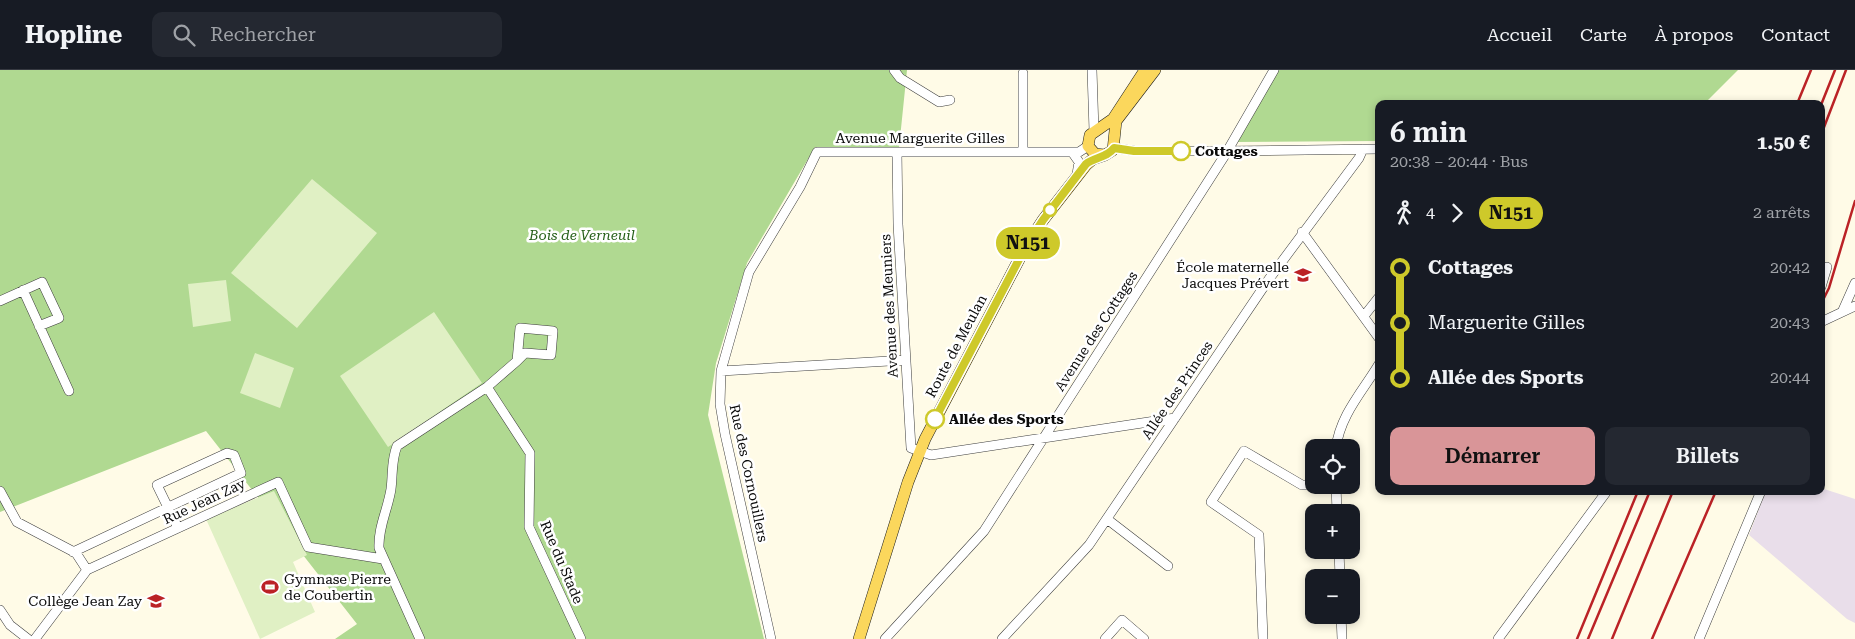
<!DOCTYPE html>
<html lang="fr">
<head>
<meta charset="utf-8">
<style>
  :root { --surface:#171b24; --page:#242831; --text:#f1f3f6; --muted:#9ea1a6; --line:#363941; --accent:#d99598 }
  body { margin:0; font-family:"Roboto Serif",serif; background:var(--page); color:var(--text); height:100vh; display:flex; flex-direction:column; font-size:19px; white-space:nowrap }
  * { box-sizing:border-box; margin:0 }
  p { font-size:16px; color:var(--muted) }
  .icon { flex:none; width:28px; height:28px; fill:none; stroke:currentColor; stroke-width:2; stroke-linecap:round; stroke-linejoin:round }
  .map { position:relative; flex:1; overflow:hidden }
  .drawer { position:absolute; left:1375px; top:30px; width:450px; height:395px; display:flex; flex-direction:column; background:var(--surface); border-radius:10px; box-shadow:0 2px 8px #0003 }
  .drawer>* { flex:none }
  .badge { padding:0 10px; border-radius:16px; font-size:18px; line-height:32px }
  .tools { position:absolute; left:1305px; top:369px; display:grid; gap:10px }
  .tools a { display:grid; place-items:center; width:55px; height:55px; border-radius:10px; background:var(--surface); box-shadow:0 2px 8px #0003; font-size:25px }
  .map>.badge { position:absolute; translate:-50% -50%; box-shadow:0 0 0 2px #fff }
  .legs { display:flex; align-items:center; gap:8px; height:55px; padding:0 15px; font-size:16px }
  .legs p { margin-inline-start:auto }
  .summary { display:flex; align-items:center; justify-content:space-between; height:85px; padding:0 15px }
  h1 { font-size:28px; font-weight:600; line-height:38px }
  .primary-button { display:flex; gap:10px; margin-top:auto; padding:10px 15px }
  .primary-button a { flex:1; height:58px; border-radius:10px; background:var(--accent); color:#111; font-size:20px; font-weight:600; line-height:58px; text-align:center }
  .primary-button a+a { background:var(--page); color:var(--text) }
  ul { padding:0 15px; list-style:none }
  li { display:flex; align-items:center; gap:18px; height:55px; font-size:19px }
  li i { display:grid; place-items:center; width:8px; height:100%; margin:0 6px; background:currentColor }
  li i::after { content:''; width:12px; height:12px; margin:-6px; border:4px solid; border-radius:50%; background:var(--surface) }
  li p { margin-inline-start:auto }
  li:first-child i { background:linear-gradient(#0000 50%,currentColor 0) }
  li:last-child i { background:linear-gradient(currentColor 50%,#0000 0) }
  header { display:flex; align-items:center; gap:30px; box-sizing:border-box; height:70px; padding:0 25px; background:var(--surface); border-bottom:1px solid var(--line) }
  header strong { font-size:24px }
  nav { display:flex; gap:28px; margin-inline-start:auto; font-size:18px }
  .search { width:350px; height:45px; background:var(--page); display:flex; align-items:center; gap:12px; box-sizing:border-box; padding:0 18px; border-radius:10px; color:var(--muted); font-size:19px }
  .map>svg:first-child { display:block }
</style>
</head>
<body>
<header>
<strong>Hopline</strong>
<div class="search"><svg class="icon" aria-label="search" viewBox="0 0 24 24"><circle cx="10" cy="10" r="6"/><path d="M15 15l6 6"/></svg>Rechercher</div>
<nav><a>Accueil</a><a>Carte</a><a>À propos</a><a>Contact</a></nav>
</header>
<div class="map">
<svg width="1855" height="569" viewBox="0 0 1855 569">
  <rect width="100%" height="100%" fill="#fffbe7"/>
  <!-- industrial -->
  <path fill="#e9deea" d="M1821 418 1855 429V553L1847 549 1749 465 1766 421H1821Z"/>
  <!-- forest -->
  <path fill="#b0d991" d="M0 0H907L899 78 815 77 747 193 716 293 708 345 764 569H335L357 554 206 361 0 442Z
    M1276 0H1738L1704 34H1379V71L1234 72Z"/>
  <!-- pitch -->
  <path fill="#e0f0c4" d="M312 109 377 163 297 258 231 203Z
    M226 210 231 251 193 257 188 214Z
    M434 242 482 313 388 377 340 306Z
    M255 283 294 298 280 338 240 323Z
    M274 421 307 485 293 492 315 542 260 569 206 449Z"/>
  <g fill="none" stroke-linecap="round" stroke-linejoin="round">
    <!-- minor casing -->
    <g stroke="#3d3d3d" stroke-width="10">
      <path id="minor" d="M894 0 900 8 939 32 950 30
        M1092 0 1094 61
        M1114 78 1135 81H1227L1379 79
        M897 82 898 154 911 378 931 385 1175 348
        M1023 82V3
        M1072 82 1079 92 1077 104
        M1302 162 1379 268
        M1821 217 1827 197
        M23 220 69 321
        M0 231 42 212 59 248 39 256
        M1843 240 1855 213
        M1364 246 1379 227
        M1821 252 1855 236
        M721 301 906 290
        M487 317 530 383 529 457 581 569
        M1336 378C1340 345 1363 321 1379 294
        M1336 415 1337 442
        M0 421 17 452 76 483 87 500
        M1107 449 1168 496
        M1339 480 1340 508
        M73 482 241 403 234 385 227 383 157 415 178 458
        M0 540 10 555 28 569
        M1341 545 1342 569
        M35 569 87 500 278 412 308 477 383 489
        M420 569 379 478C378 457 388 439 391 419 393 404 391 391 397 376L487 317 517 291 520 258 553 261 551 285 525 283 517 291
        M771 569 725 364 720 334 721 301 749 202 800 117 817 82H1079L1088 76
        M885 569 984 461 1225 85 1274 0
        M1002 569 1089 475 1269 209 1359 88 1363 79
        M1105 569 1122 550 1144 569
        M1263 569 1259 465 1211 432 1244 381 1302 415H1327
        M1498 569 1607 421
        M1699 569 1761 421"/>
    </g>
    <!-- major casing -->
    <g stroke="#1b1b1b" stroke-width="12">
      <path id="major" d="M1145 0 1113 49 1090 65 1088 76 1095 84 1105 85 1113 80 1116 51 1155 0
        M859 569 908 412 925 369 1025 178 1043 150 1086 95 1093 89 1105 85"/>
    </g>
    <!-- minor -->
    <use href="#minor" stroke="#fff" stroke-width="9"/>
    <!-- major -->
    <use href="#major" stroke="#fbd75c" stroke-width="11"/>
    <!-- rail -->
    <path stroke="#bb2226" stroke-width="2.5" d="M1797 34 1811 0
      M1821 35 1835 0
      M1821 65 1846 0
      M1821 234 1829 218 1855 131
      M1577 569 1638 421
      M1588 569 1650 421
      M1612 569 1673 421
      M1652 569 1716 421"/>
  </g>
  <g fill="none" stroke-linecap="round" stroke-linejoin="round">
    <!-- line-1 casing -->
    <g stroke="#fff" stroke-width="11">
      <path id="line-1" d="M935 349 1025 178 1043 150 1086 94C1094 87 1107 88 1114 78L1134 81H1181"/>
    </g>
    <!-- line-1 -->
    <use href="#line-1" stroke="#cec92a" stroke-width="8"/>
  </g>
  <!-- icons -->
  <defs>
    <g id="school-bare" transform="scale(1.35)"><path d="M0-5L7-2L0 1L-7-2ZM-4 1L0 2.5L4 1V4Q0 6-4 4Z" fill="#bb2226" stroke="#fff" stroke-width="2.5" paint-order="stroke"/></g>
    <g id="stadium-bare" transform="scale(1.35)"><path d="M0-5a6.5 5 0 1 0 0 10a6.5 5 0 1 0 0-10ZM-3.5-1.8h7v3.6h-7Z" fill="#bb2226" stroke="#fff" stroke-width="2.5" paint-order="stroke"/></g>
  </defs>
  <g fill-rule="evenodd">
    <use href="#school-bare" x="1303" y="205"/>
    <use href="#stadium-bare" x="270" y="517"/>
    <use href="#school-bare" x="156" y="531"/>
  </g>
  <!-- markers -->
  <g fill="#fff" stroke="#cec92a" stroke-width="2.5">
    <circle cx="1181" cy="81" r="9"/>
    <circle cx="1050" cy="140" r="6"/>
    <circle cx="935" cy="349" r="9"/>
  </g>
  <g text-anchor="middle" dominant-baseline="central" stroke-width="5" stroke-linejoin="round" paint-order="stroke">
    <!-- street labels -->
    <g font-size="14" fill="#0a0a0a" stroke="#fff">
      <text x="920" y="68">Avenue Marguerite Gilles</text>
      <text transform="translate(889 236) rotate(-93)">Avenue des Meuniers</text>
      <text transform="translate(1096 261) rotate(-57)">Avenue des Cottages</text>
      <text transform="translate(956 276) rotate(-62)">Route de Meulan</text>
      <text transform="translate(1177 320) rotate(-56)">Allée des Princes</text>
      <text transform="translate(749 403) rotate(78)">Rue des Cornouillers</text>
      <text transform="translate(204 431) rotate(-25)">Rue Jean Zay</text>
      <text transform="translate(562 492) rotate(67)">Rue du Stade</text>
    </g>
    <!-- stop labels -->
    <g font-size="14" font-weight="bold" fill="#0a0a0a" stroke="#fff" text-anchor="start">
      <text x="1195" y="81">Cottages</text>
      <text x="949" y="349">Allée des Sports</text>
    </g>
    <!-- park labels -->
    <g font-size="14" font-style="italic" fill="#28611b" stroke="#fff">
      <text x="582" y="165">Bois de Verneuil</text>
    </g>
    <!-- poi labels -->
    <g font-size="14" fill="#0a0a0a" stroke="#fff" text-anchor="end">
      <text x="1289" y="197">École maternelle<tspan x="1289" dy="16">Jacques Prévert</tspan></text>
      <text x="284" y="509" text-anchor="start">Gymnase Pierre<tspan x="284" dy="16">de Coubertin</tspan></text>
      <text x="142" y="531">Collège Jean Zay</text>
    </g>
  </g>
</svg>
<div class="tools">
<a><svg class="icon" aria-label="locate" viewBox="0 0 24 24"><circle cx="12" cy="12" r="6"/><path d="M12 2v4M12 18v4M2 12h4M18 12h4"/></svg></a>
<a>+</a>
<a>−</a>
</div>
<b class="badge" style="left:1028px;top:173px;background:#cec92a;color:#111">N151</b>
<section class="drawer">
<div class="summary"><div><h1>6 min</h1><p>20:38 – 20:44 · Bus</p></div><b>1.50 €</b></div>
<div class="legs"><svg class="icon" aria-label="walk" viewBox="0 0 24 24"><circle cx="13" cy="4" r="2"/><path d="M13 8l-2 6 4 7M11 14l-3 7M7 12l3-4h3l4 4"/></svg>4<svg class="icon" aria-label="forward" viewBox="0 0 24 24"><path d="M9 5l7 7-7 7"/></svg><b class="badge" style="background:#cec92a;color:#111">N151</b><p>2 arrêts</p></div>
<ul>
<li><i style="color:#cec92a"></i><b>Cottages</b><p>20:42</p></li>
<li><i style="color:#cec92a"></i><span>Marguerite Gilles</span><p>20:43</p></li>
<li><i style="color:#cec92a"></i><b>Allée des Sports</b><p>20:44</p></li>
</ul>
<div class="primary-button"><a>Démarrer</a><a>Billets</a></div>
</section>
</div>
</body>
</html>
